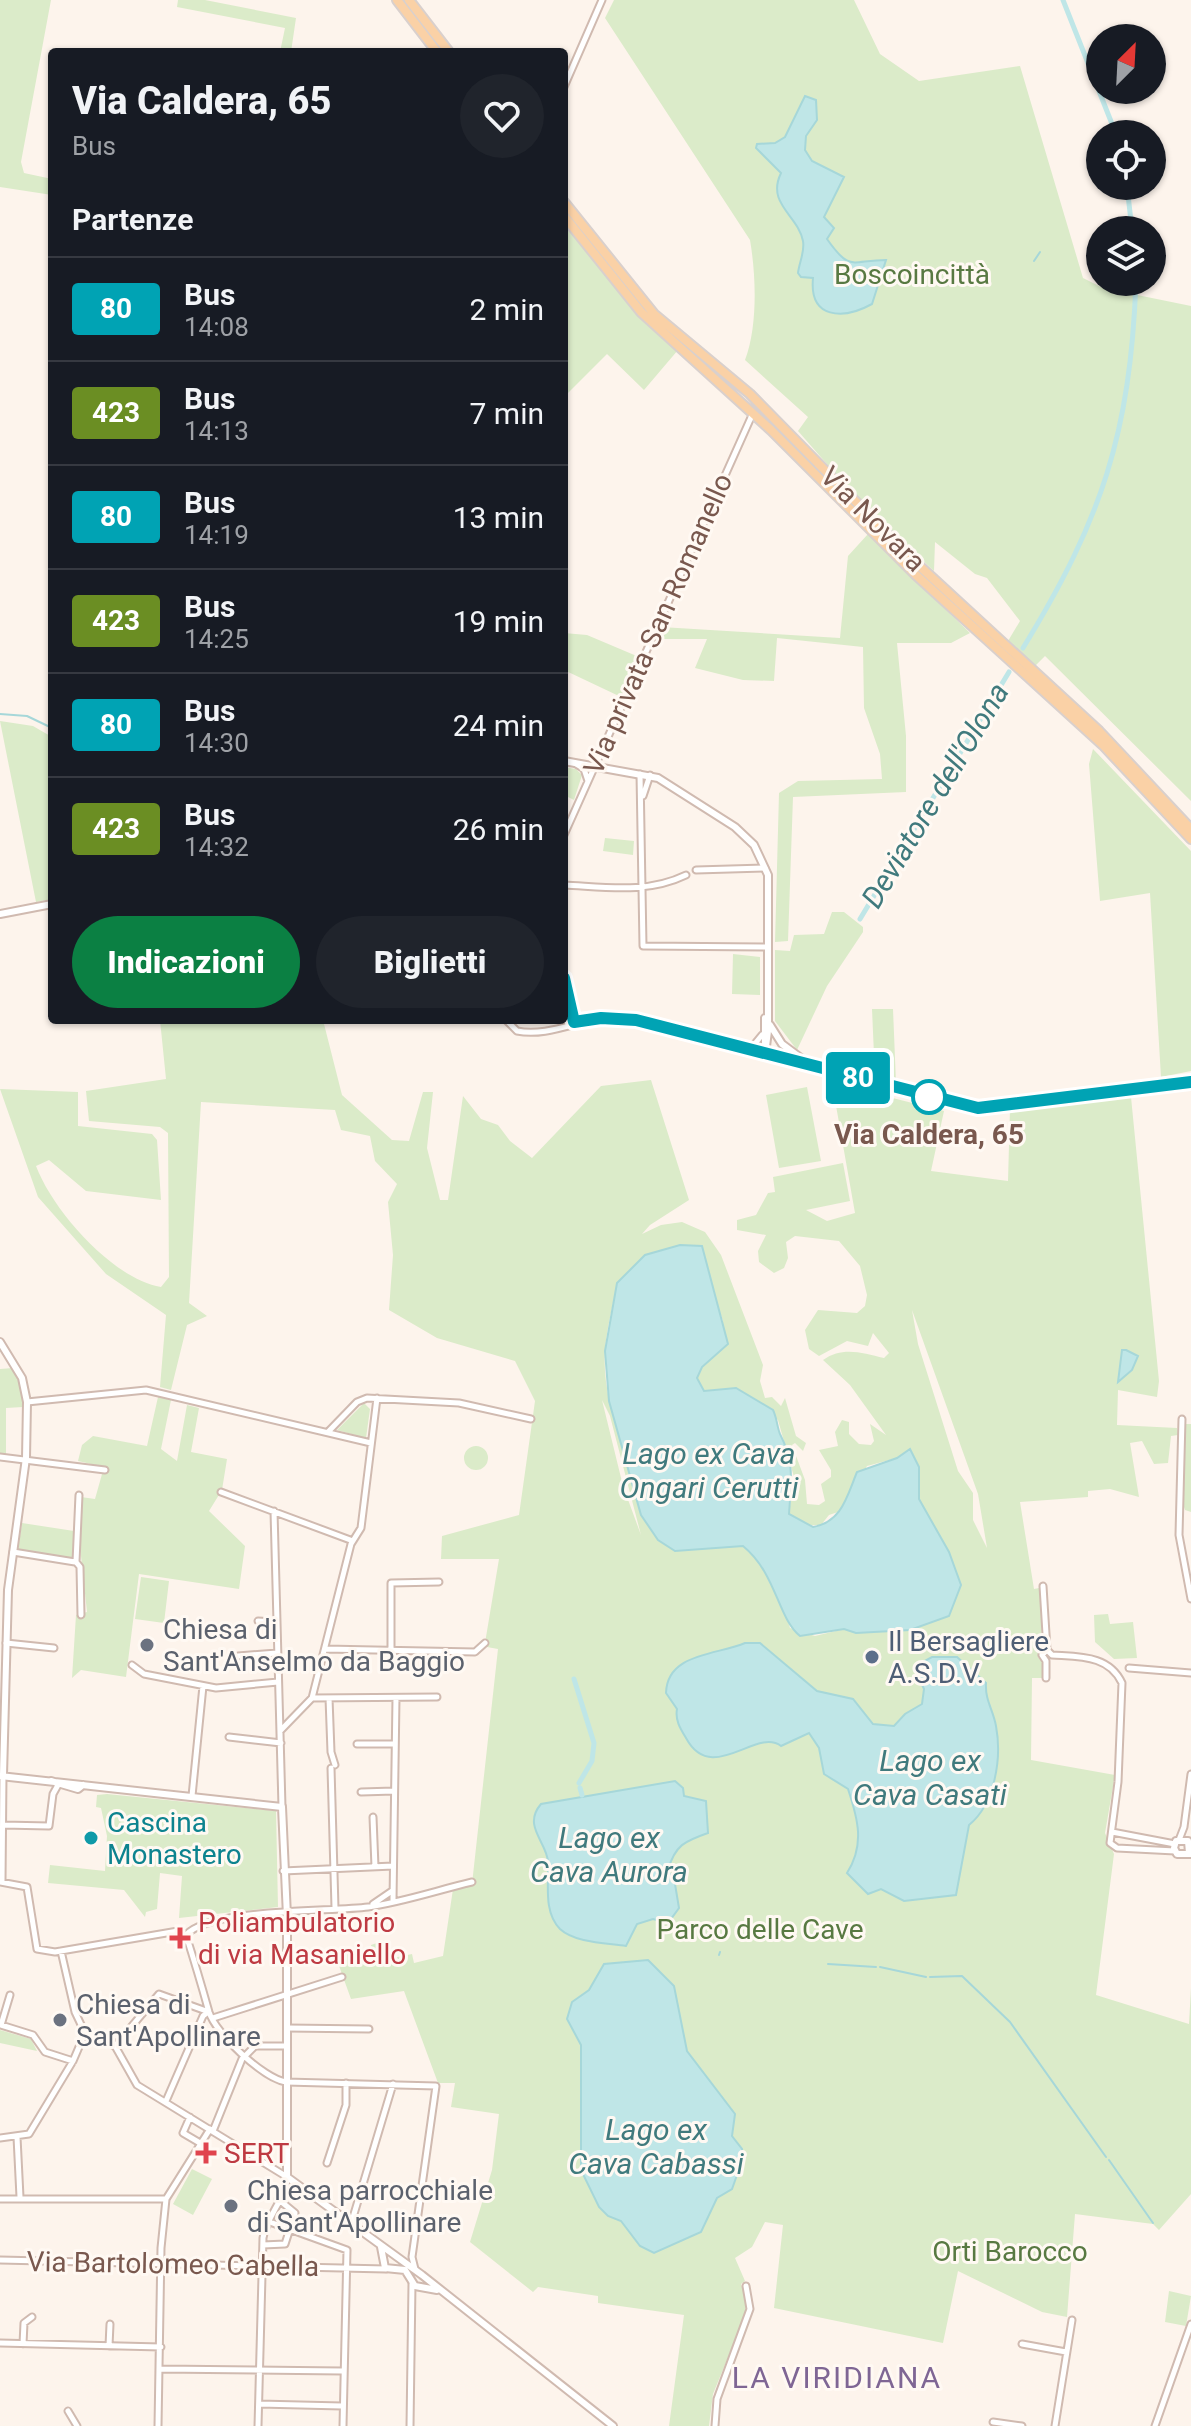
<!DOCTYPE html>
<html lang="it">
<head>
<meta charset="utf-8">
<style>
  :root { --surface:#171b24; --page:#20242c; --text:#f1f3f6; --muted:#9ea1a6; --line:#363941; --accent:#0b8043 }
  body { margin:0; font-family:Roboto,sans-serif; background:var(--page); color:var(--text); height:100vh; display:flex; flex-direction:column; font-size:30px; white-space:nowrap }
  * { box-sizing:border-box; margin:0 }
  p { font-size:26px; color:var(--muted) }
  .icon { flex:none; width:44px; height:44px; fill:none; stroke:currentColor; stroke-width:2; stroke-linecap:round; stroke-linejoin:round }
  .map { position:relative; flex:1; overflow:hidden }
  .details { position:absolute; left:48px; top:48px; width:520px; height:976px; display:flex; flex-direction:column; background:var(--surface); border-radius:8px; box-shadow:0 2px 6px #0004 }
  .details>* { flex:none }
  .badge { padding:0 16px; border-radius:6px; font-size:28px; line-height:52px }
  .needle { width:52px; rotate:24deg }
  .controls { position:absolute; left:1086px; top:24px; display:grid; gap:16px }
  .controls a { display:grid; place-items:center; width:80px; height:80px; border-radius:50%; background:var(--surface); box-shadow:0 2px 6px #0004; font-size:40px }
  .map>.badge { position:absolute; translate:-50% -50%; box-shadow:0 0 0 4px #fff }
  h2 { padding:0 24px; font-size:30px; line-height:72px }
  .round { display:grid; place-items:center; flex:none; width:84px; height:84px; border-radius:42px; background:var(--page) }
  .overview { display:flex; align-items:center; justify-content:space-between; height:136px; padding:0 24px }
  h1 { font-size:38px; font-weight:800; line-height:60px }
  .cta { display:flex; gap:16px; margin-top:auto; padding:16px 24px }
  .cta a { flex:1; height:92px; border-radius:48px; background:var(--accent); color:#fff; font-size:32px; font-weight:800; line-height:92px; text-align:center }
  .cta a+a { background:var(--page); color:var(--text) }
  ul { padding:0; list-style:none }
  li { display:flex; align-items:center; gap:24px; height:104px; padding:0 24px; border-top:2px solid var(--line) }
  li div { flex:1 }
  li b { display:block; font-size:30px }
  li em { font-style:normal }
  li .badge { min-width:88px; font-weight:700; text-align:center }
  .map>svg:first-child { display:block }
</style>
</head>
<body>
<div class="map">
<svg width="1191" height="2426" viewBox="0 0 1191 2426">
  <rect width="100%" height="100%" fill="#fdf4ec"/>
  <!-- green -->
  <path fill="#dbebc9" fill-rule="evenodd" d="M0 0H51L21 162 24 173 52 179V195L0 187Z
    M178 0H205L296 18 291 52H280L285 28 177 7Z
    M614 0H854L880 54 919 81 1020 66 1083 278 1103 288 1191 306V801L1045 656 1035 666 1008 641 1020 621 987 578 975 574 935 542 934 571 861 503 798 431 808 417 745 360C758 326 756 275 750 240L605 18Z
    M564 224 632 308 678 350 644 390 607 354 564 397Z
    M868 534 970 633 951 643H897L906 736V792L793 797 788 941 775 942 779 793 798 781 882 779 880 754 864 708 863 647 777 638 774 681 743 680 695 668 707 639H657L661 627 840 638 848 556Z
    M564 633 587 635 639 657 621 697 564 670Z
    M0 721 33 726 52 737V899L36 902Z
    M1093 749 1191 851V1071L1161 1077 1150 893 1100 901 1089 764Z
    M564 767 576 769 582 775 574 800 564 795Z
    M605 838 634 841 633 855 603 851Z
    M832 912H844L863 927V932L827 986 797 1050 775 1021V950L790 951 794 935 824 934Z
    M733 954 760 957V995L732 994Z
    M872 1009H893L896 1083 875 1078Z
    M160 1020H323L342 1095 392 1140 409 1141 423 1092H433L427 1148 440 1200H448L463 1096 481 1119 498 1125 510 1141 532 1158 601 1086 651 1080 689 1200 650 1225 642 1234 661 1225 682 1222 705 1232 721 1255 763 1365 760 1381 765 1398 772 1397 781 1406 785 1398 796 1436 806 1443 803 1451 795 1443 792 1445 805 1480 807 1504 819 1505 825 1501 821 1484 831 1477V1470L819 1450 838 1446 835 1432 842 1420 849 1422V1434L859 1444 871 1445 874 1441 870 1424 886 1435 850 1385 823 1360C843 1346 862 1353 884 1358L889 1353 873 1333 868 1346 847 1341 819 1356 809 1349 805 1330 818 1310 857 1313 865 1306 867 1295 860 1266 839 1241 795 1236 786 1242 788 1258 784 1268 774 1273 759 1262 758 1251 766 1235 737 1230V1220L756 1215 768 1193 775 1192 773 1177 843 1163 850 1201 806 1210 827 1221 855 1213 835 1100 862 1098 861 1090 944 1111 931 1171 1008 1181 1010 1109 1131 1097 1159 1381 1157 1397 1118 1390 1117 1425 1177 1428 1178 1435 1171 1436 1168 1463 1154 1464 1142 1441 1130 1443 1139 1497 1110 1489 1088 1491V1497L1020 1502 1034 1589 1039 1588C1043 1613 1043 1634 1038 1657L1043 1663 1042 1678H1032L1031 1760 1115 1775 1105 1833 1114 1854 1096 1995 1189 2024 1191 1988V2194L1159 2230 1153 2224 1075 2214 1067 2317 1042 2312 958 2271 943 2343 774 2308 783 2225 765 2222 752 2247 735 2258 745 2281 741 2284 747 2303 746 2313 713 2394 709 2426H669L684 2315 598 2303V2296L538 2287 533 2292 470 2242 492 2170 499 2114 451 2107 455 2083H438L404 1991 351 1999 334 1952 355 1950 361 1957 373 1953 371 1945 386 1940 393 1958 412 1954 414 1963 443 1956 453 1889 472 1884 498 1649 487 1647 485 1643 499 1559H441L442 1536 519 1515 535 1401 515 1361 437 1338 389 1310 393 1255 388 1202 397 1184 375 1161 370 1136 341 1130 335 1110 201 1102 189 1303 207 1316 187 1325 171 1390 160 1387 166 1315 106 1274 38 1197 0 1089 78 1092V1126L152 1134 157 1140 161 1200 86 1191 49 1160 36 1166C53 1211 113 1279 161 1287L169 1277 168 1133 160 1127 89 1121 86 1091 166 1079ZM702 1246 707 1275 723 1321 697 1378 704 1391 736 1388 778 1420 794 1477 789 1514 808 1525H821L829 1515 841 1511 867 1466 897 1458 910 1449 919 1467V1499L949 1552 961 1585 949 1616 910 1630 856 1633 844 1629 815 1636 790 1628C782 1597 768 1567 743 1546L675 1551C646 1489 600 1420 605 1350 607 1327 613 1305 617 1283ZM912 1310 978 1494 987 1548 973 1520V1493L958 1471 918 1344ZM602 1400 610 1416 641 1535 623 1486Z
    M807 1087 821 1161 779 1168 766 1095Z
    M13 1368 22 1391 23 1407 6 1408V1455H0V1369Z
    M158 1397 171 1400 161 1449 177 1461 187 1405 199 1408 191 1452 227 1459 222 1490 209 1511 245 1546 239 1589 139 1574 126 1677 81 1670 72 1678 76 1615 87 1612 81 1556V1497L95 1499 104 1467 78 1461 82 1445 93 1436 147 1446Z
    M364 1403 370 1409 366 1438 337 1430Z
    M1186 1424H1191V1512L1185 1510 1181 1498Z
    M464 1458a12 12 0 1 1 24 0a12 12 0 1 1-24 0Z
    M22 1523 74 1531V1558L18 1550Z
    M141 1577 169 1581 164 1623 135 1619Z
    M1108 1614 1110 1624 1133 1622 1137 1658 1114 1659 1095 1642 1094 1615Z
    M107 1794 276 1811 278 1907 179 1918 182 1876 160 1873 157 1909 146 1912 145 1917 124 1890 48 1883 50 1865 105 1871 107 1836 101 1808 96 1807 97 1795Z
    M0 2030 31 2039 37 2051 0 2043Z
    M192 2169 212 2179 193 2215 173 2204Z
    M1169 2291 1191 2296 1186 2326 1165 2322Z"/>
  <!-- water -->
  <path fill="#bfe6e7" stroke="#a6d7d9" stroke-width="2" d="M805 96 816 100 817 120 806 136 805 150 812 161 844 177 824 217 834 228 827 239C851 273 851 260 886 260L872 304C843 320 809 319 813 278L801 277 798 273C799 263 805 252 803 241 798 215 766 204 781 173L756 148 757 144 775 143 785 137Z
    M680 1245 702 1246 728 1344 702 1367 697 1378 704 1391 736 1388 773 1410C777 1418 777 1427 780 1434 795 1463 791 1483 789 1514L813 1527C842 1522 847 1496 857 1472L897 1458 910 1449 919 1467V1499L949 1552 961 1585 949 1616 910 1630 856 1633 844 1629 800 1636C777 1617 777 1574 743 1546L675 1551 658 1540 641 1515 609 1401 605 1351 617 1283 645 1255Z
    M1126 1350 1138 1356 1132 1370 1118 1382 1122 1350Z
    M745 1643H760L817 1691 853 1699 873 1724 894 1726 905 1714 922 1704 924 1689 917 1674 921 1663 932 1657H957L986 1683C985 1701 993 1709 996 1726 1002 1758 995 1804 969 1825L956 1895 904 1901 881 1889 868 1894 847 1873C865 1845 858 1819 848 1789L824 1774 819 1748 809 1733 781 1746C756 1727 712 1786 686 1738 680 1728 675 1720 677 1709L666 1693C667 1653 717 1655 745 1643Z
    M675 1781 683 1788 684 1796 706 1801 708 1833C685 1841 675 1845 668 1870L675 1884 679 1908 668 1923 653 1919 637 1924 626 1946C607 1943 575 1943 560 1929 543 1912 549 1883 548 1862 547 1842 522 1826 541 1804Z
    M648 1960 674 1986 687 2051 735 2114 732 2136 742 2149 743 2158 732 2189 717 2198 701 2232 654 2253 640 2246 621 2221 608 2216 599 2207 581 2170V2045L567 2019 572 2002 589 1990 604 1964Z"/>
  <g fill="none" stroke-linecap="round" stroke-linejoin="round">
    <!-- stream -->
    <path stroke="#a6d7d9" stroke-width="2" d="M1034 261 1040 252
      M0 714 27 716 52 728
      M719 1955 720 1952
      M828 1964 876 1967
      M880 1967 926 1977
      M930 1977 962 1976 1010 2022 1106 2157
      M1109 2160 1153 2223"/>
    <!-- canal -->
    <path stroke="#bfe6e7" stroke-width="5" d="M1063 0 1116 134
      M1127 186 1132 230
      M1023 648C1102 519 1130 434 1136 282
      M860 919 1009 672
      M574 1679 594 1743 592 1761 579 1783
      M580 1788 582 1795"/>
    <!-- minor casing -->
    <g stroke="#d0bab0" stroke-width="9">
      <path id="minor" d="M564 87 602 0
        M576 764 584 769 588 781
        M640 774 643 946 768 947
        M643 796 650 775
        M564 835 753 413
        M696 870 765 868
        M564 885C606 887 647 894 686 875
        M564 978 574 1022
        M506 1020 517 1031C550 1038 586 1016 620 1017 658 1019 726 1043 765 1054
        M744 1047 753 1046 762 1035
        M27 1402 146 1390 371 1443
        M1182 1419 1179 1535 1191 1599
        M328 1432 357 1402 367 1398 459 1403 531 1419
        M0 1457 105 1470
        M221 1492 353 1541
        M79 1495 76 1562 80 1567 81 1615
        M274 1511 282 1807
        M13 1552 75 1562
        M1043 1586 1047 1650 1042 1655 1046 1661V1678
        M258 1621 275 1622
        M6 1643 54 1648
        M325 1649 475 1652 485 1643
        M391 1649V1583L439 1582
        M1047 1650 1052 1655C1080 1657 1109 1655 1122 1683L1118 1782 1110 1843 1117 1848 1175 1851
        M238 1656 277 1653
        M132 1665 144 1674 216 1688 278 1682
        M1129 1668 1191 1673
        M312 1698 437 1697
        M329 1698 331 1752 335 1765
        M281 1730 312 1698 351 1544 361 1528 377 1398
        M229 1737 281 1743
        M357 1744H395
        M331 1768 335 1908
        M361 1792 394 1791
        M192 1796 203 1686
        M373 1817 375 1867
        M3 1825 49 1826 53 1794 58 1785
        M1112 1832 1175 1844
        M1179 1840 1184 1827 1191 1774
        M283 1871 393 1866
        M0 1882 27 1887 37 1949 55 1952 178 1931 186 1935
        M2 1882 3 1775
        M393 1900 396 1698
        M373 1904 392 1891
        M186 1935C194 1960 202 1987 209 2012 216 2034 264 2079 286 2082L436 2086 412 2257 415 2269
        M186 1935C210 1908 330 1912 368 1907 403 1902 438 1890 472 1882
        M61 1951 75 2012 85 2033
        M10 1995 1 2025 33 2035 45 2052 73 2061
        M213 2018 342 1977
        M287 2028 369 2029
        M85 2033 115 2046 137 2085 287 2177C287 2197 266 2217 263 2238L258 2426
        M115 2046 159 1994 209 2012
        M166 2101 203 2016 208 2012
        M190 2117 183 2133 200 2143
        M213 2131 242 2059 255 2046H286
        M17 2137 20 2197
        M0 2138 29 2134 73 2061 85 2033
        M327 2163 346 2105V2083
        M0 2199H166
        M267 2221 347 2250 343 2426
        M351 2224 393 2084
        M263 2245 285 2244 295 2213 278 2199
        M0 2260 386 2269
        M0 2343 161 2347
        M23 2344 24 2323 32 2317
        M1022 2344 1066 2352
        M109 2346 110 2324
        M160 2369 342 2371
        M259 2404 342 2406
        M68 2411 77 2426
        M993 2422 1022 2426
        M158 2426 161 2248 166 2199 210 2129
        M410 2426 412 2284
        M715 2426 717 2399 750 2309 746 2286
        M1055 2426 1072 2320
        M1155 2426 1191 2324"/>
    </g>
    <!-- tertiary casing -->
    <g stroke="#d0bab0" stroke-width="10">
      <path id="tertiary" d="M564 761 658 778 735 827 754 845 768 875V1031L765 1054
        M0 914 52 904
        M765 1018V1054
        M770 1025 782 1044 806 1062
        M765 1054 983 1109 1191 1082
        M0 1342 22 1378 27 1402 26 1458 8 1590 3 1775
        M0 1776 282 1807 287 1916V2177L422 2275 613 2426
        M51 1781 78 1789 83 1785
        M1189 1853 1188 1841H1176L1174 1848 1177 1854H1191
        M381 2247 385 2268 405 2270 415 2286 437 2290"/>
    </g>
    <!-- primary casing -->
    <g stroke="#d9d0cd" stroke-width="12">
      <path id="primary" d="M397 0 437 52
        M409 0 449 52
        M564 202 654 314 750 394 914 561 1099 731 1191 829
        M564 216 641 312 771 430 916 575 1103 745 1191 839"/>
    </g>
    <!-- minor -->
    <use href="#minor" stroke="#fff" stroke-width="5"/>
    <!-- tertiary -->
    <use href="#tertiary" stroke="#fff" stroke-width="6"/>
    <!-- primary -->
    <use href="#primary" stroke="#fad1a6" stroke-width="8"/>
  </g>
  <g fill="none" stroke-linecap="round" stroke-linejoin="round">
    <!-- line casing -->
    <g stroke="#fff" stroke-width="18">
      <path id="line" d="M564 978 574 1022 601 1018 636 1020 978 1108 1191 1082"/>
    </g>
    <!-- line -->
    <use href="#line" stroke="#00a3b4" stroke-width="12"/>
  </g>
  <!-- markers -->
  <circle fill="#fff" stroke="#00a3b4" stroke-width="4" cx="929" cy="1097" r="16"/>
  <g fill="#6b7280" stroke="#fff9f3" stroke-width="3">
    <circle cx="147" cy="1645" r="8"/>
    <circle cx="60" cy="2020" r="8"/>
    <circle cx="231" cy="2206" r="8"/>
  </g>
  <circle fill="#5c6f8a" stroke="#fff9f3" stroke-width="3" cx="872" cy="1657" r="8"/>
  <circle fill="#0f9aa8" stroke="#fff9f3" stroke-width="3" cx="91" cy="1838" r="8"/>
  <g fill="#e0444e" stroke="#fff9f3" stroke-width="3">
    <path d="M176 1926h8v8h8v8h-8v8h-8v-8h-8v-8h8z"/>
    <path d="M202 2141h8v8h8v8h-8v8h-8v-8h-8v-8h8z"/>
  </g>
  <g text-anchor="middle" dominant-baseline="central" stroke-width="6" stroke-linejoin="round" paint-order="stroke">
    <!-- park labels -->
    <g font-size="28" fill="#587942" stroke="#fff9f3">
      <text x="912" y="274">Boscoincittà</text>
      <text x="760" y="1929">Parco delle Cave</text>
      <text x="1010" y="2251">Orti Barocco</text>
    </g>
    <!-- street labels -->
    <g font-size="28" fill="#79584e" stroke="#fff9f3">
      <text transform="translate(873 519) rotate(45)">Via Novara</text>
      <text transform="translate(658 624) rotate(-66)">Via privata San Romanello</text>
      <text transform="translate(173 2264) rotate(1)">Via Bartolomeo Cabella</text>
    </g>
    <!-- stop labels -->
    <g font-size="28" font-weight="bold" fill="#79584e" stroke="#fff9f3">
      <text x="929" y="1134">Via Caldera, 65</text>
    </g>
    <!-- worship labels -->
    <g font-size="28" fill="#5b616d" stroke="#fff9f3" text-anchor="start">
      <text x="163" y="1629">Chiesa di<tspan x="163" dy="32">Sant'Anselmo da Baggio</tspan></text>
      <text x="76" y="2004">Chiesa di<tspan x="76" dy="32">Sant'Apollinare</tspan></text>
      <text x="247" y="2190">Chiesa parrocchiale<tspan x="247" dy="32">di Sant'Apollinare</tspan></text>
    </g>
    <!-- service labels -->
    <g font-size="28" fill="#4e5e75" stroke="#fff9f3" text-anchor="start">
      <text x="888" y="1641">Il Bersagliere<tspan x="888" dy="32">A.S.D.V.</tspan></text>
    </g>
    <!-- culture labels -->
    <g font-size="28" fill="#0d838f" stroke="#fff9f3" text-anchor="start">
      <text x="107" y="1822">Cascina<tspan x="107" dy="32">Monastero</tspan></text>
    </g>
    <!-- health labels -->
    <g font-size="28" fill="#be3a42" stroke="#fff9f3" text-anchor="start">
      <text x="198" y="1922">Poliambulatorio<tspan x="198" dy="32">di via Masaniello</tspan></text>
      <text x="224" y="2153">SERT</text>
    </g>
    <!-- water labels -->
    <g font-size="30" font-style="italic" fill="#407a7d" stroke="#fff9f3">
      <text transform="translate(935 795) rotate(-59)">Deviatore dell'Olona</text>
      <text x="709" y="1453">Lago ex Cava<tspan x="709" dy="34">Ongari Cerutti</tspan></text>
      <text x="930" y="1760">Lago ex<tspan x="930" dy="34">Cava Casati</tspan></text>
      <text x="609" y="1837">Lago ex<tspan x="609" dy="34">Cava Aurora</tspan></text>
      <text x="656" y="2129">Lago ex<tspan x="656" dy="34">Cava Cabassi</tspan></text>
    </g>
    <!-- neighbourhood labels -->
    <g font-size="30" letter-spacing="2" fill="#7f6694" stroke="#fff9f3">
      <text x="837" y="2377">LA VIRIDIANA</text>
    </g>
  </g>
</svg>
<div class="controls">
<a><svg class="needle" viewBox="-14 -14 28 28"><path d="M0-13l5 13h-10z" fill="#e53935"/><path d="M0 13l5-13h-10z" fill="#9ea1a6"/></svg></a>
<a><svg class="icon" aria-label="locate" viewBox="0 0 24 24"><circle cx="12" cy="12" r="6"/><path d="M12 2v4M12 18v4M2 12h4M18 12h4"/></svg></a>
<a><svg class="icon" aria-label="layers" viewBox="0 0 24 24"><path d="M12 4l9 5-9 5-9-5zM3 14l9 5 9-5"/></svg></a>
</div>
<b class="badge" style="left:858px;top:1078px;background:#00a3b4;color:#fff">80</b>
<section class="details">
<div class="overview"><div><h1>Via Caldera, 65</h1><p>Bus</p></div><a class="round"><svg class="icon" aria-label="heart" viewBox="0 0 24 24"><path d="M12 20l-8-8c-3-5 5-10 8-4 3-6 11-1 8 4z"/></svg></a></div>
<h2>Partenze</h2>
<ul>
<li><span class="badge" style="background:#00a3b4;color:#fff">80</span><div><b>Bus</b><p>14:08</p></div><em>2 min</em></li>
<li><span class="badge" style="background:#6b8e23;color:#fff">423</span><div><b>Bus</b><p>14:13</p></div><em>7 min</em></li>
<li><span class="badge" style="background:#00a3b4;color:#fff">80</span><div><b>Bus</b><p>14:19</p></div><em>13 min</em></li>
<li><span class="badge" style="background:#6b8e23;color:#fff">423</span><div><b>Bus</b><p>14:25</p></div><em>19 min</em></li>
<li><span class="badge" style="background:#00a3b4;color:#fff">80</span><div><b>Bus</b><p>14:30</p></div><em>24 min</em></li>
<li><span class="badge" style="background:#6b8e23;color:#fff">423</span><div><b>Bus</b><p>14:32</p></div><em>26 min</em></li>
</ul>
<div class="cta"><a>Indicazioni</a><a>Biglietti</a></div>
</section>
</div>
</body>
</html>
